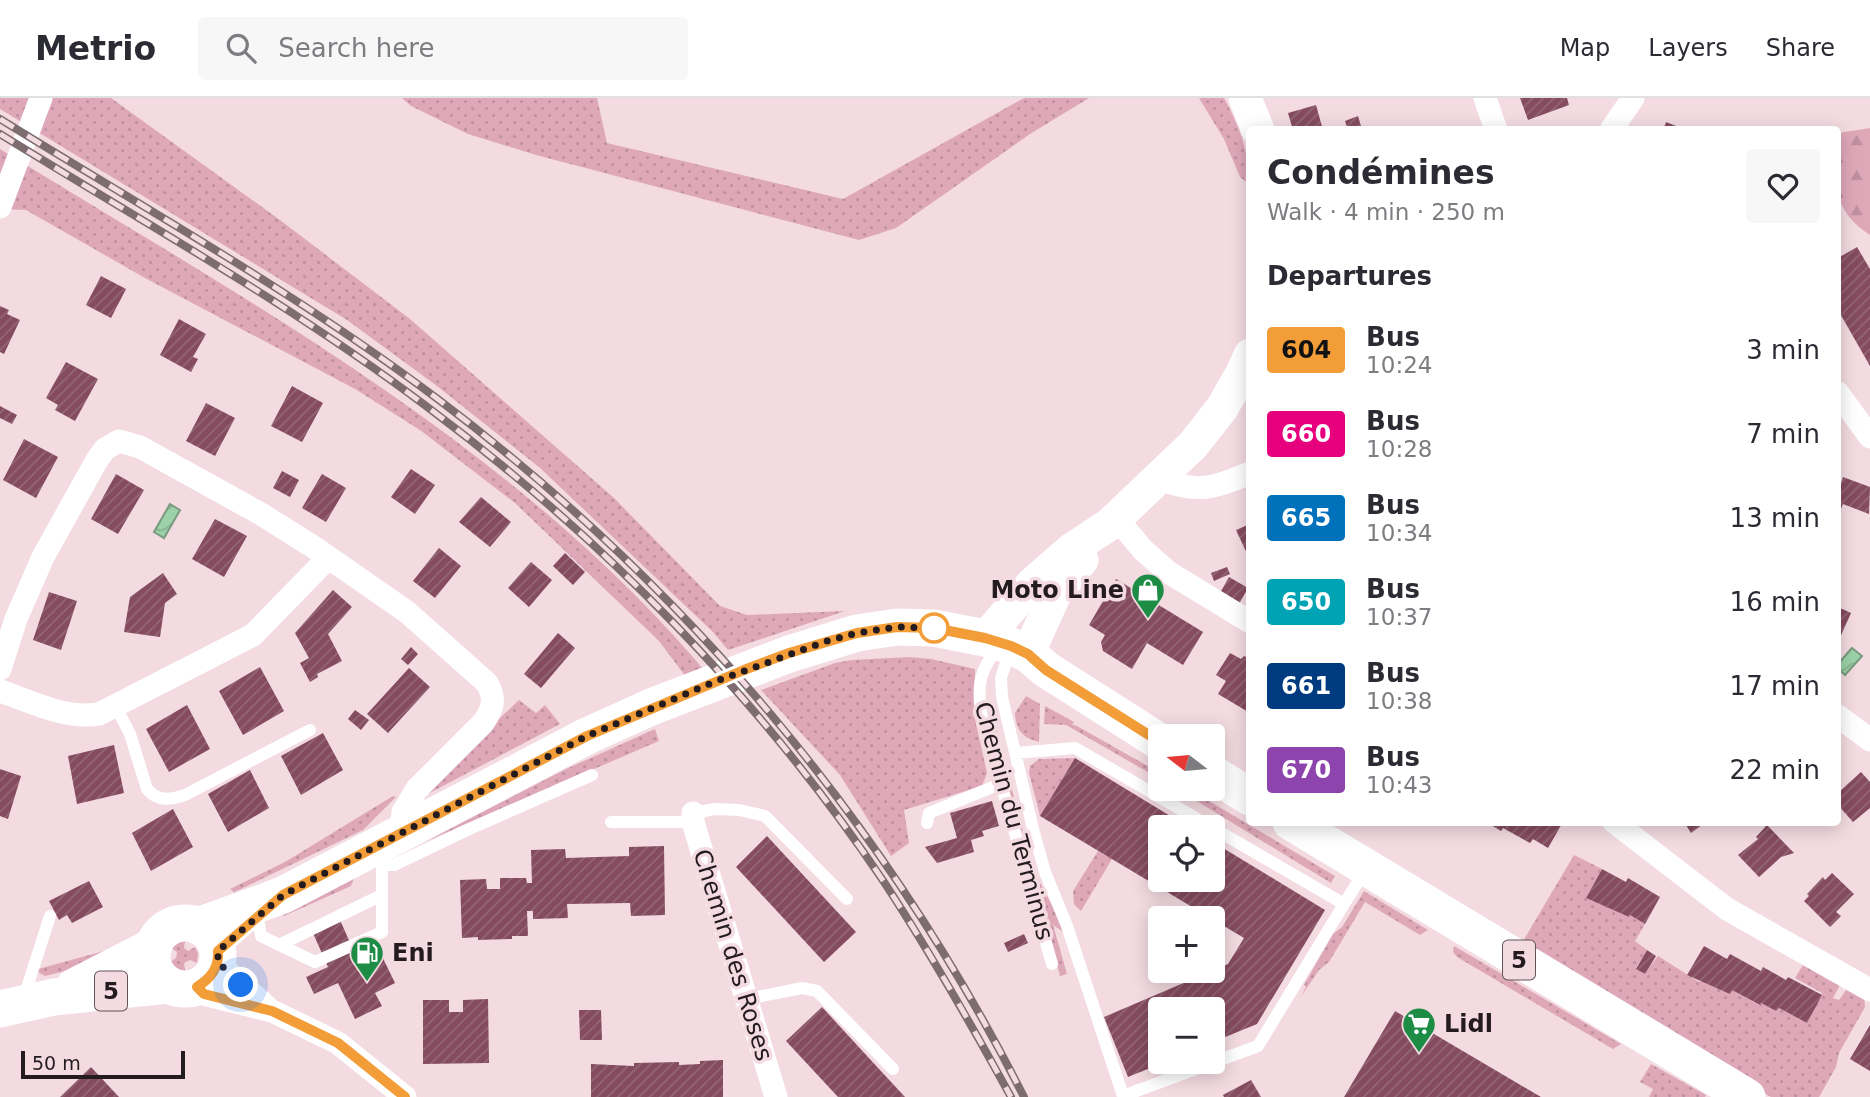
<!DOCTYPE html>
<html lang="en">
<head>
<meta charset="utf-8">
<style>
  :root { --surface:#fff; --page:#f7f7f7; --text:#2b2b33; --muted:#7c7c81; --line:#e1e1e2 }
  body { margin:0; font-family:"DejaVu Sans",sans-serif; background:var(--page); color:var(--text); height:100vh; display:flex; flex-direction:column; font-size:26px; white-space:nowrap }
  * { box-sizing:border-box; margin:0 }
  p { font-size:23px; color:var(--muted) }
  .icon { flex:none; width:38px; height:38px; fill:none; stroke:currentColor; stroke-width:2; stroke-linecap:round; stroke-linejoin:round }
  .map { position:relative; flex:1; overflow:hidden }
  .drawer { position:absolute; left:1246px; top:28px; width:595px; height:700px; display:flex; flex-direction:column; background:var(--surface); border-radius:7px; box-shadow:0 4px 18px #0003 }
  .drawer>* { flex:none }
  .badge { padding:0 14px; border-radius:5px; font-size:24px; line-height:46px }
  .needle { width:46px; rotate:286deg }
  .buttons { position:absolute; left:1148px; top:626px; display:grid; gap:14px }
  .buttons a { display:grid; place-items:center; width:77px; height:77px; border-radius:7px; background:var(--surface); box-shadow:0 4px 18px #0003; font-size:35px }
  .scale { position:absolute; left:21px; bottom:18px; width:164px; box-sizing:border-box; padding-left:7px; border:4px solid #241b1e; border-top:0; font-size:19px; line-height:24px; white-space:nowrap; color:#241b1e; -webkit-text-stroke:5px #f3dbe1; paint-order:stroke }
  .you { position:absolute; width:35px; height:35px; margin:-18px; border:5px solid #fff; border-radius:50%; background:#1a73e8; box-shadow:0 0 0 10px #1a73e833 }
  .map>.badge { position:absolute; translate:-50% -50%; box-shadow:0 0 0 4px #fff }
  h2 { padding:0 21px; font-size:26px; line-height:63px }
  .round { display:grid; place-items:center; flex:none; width:74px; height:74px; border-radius:7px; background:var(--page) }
  .headline { display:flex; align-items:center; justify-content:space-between; height:119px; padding:0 21px }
  h1 { font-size:33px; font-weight:600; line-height:52px }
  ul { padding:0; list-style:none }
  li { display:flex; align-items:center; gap:21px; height:84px; padding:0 21px }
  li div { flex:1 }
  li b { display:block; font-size:26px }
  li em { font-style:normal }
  li .badge { min-width:77px; font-weight:700; text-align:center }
  header { display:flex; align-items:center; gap:42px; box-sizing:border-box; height:98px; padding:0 35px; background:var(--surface); border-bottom:2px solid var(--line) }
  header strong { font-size:33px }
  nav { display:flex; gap:38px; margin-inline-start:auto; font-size:24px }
  .search { width:490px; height:63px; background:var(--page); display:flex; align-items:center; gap:18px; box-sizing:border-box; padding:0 24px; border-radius:7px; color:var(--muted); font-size:26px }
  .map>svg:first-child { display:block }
</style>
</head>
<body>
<header>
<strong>Metrio</strong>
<div class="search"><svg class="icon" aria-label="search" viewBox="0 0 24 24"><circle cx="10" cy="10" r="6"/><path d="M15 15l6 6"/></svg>Search here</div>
<nav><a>Map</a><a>Layers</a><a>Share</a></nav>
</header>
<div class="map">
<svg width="1870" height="999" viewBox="0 0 1870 999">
  <defs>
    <pattern id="grass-dots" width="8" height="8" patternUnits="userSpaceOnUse" patternTransform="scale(1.75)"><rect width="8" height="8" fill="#dfa8b9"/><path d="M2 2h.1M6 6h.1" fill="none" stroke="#bf909f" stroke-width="1.8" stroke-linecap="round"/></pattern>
    <pattern id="forest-firs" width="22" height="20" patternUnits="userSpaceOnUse" patternTransform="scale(1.75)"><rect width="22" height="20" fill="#dfa8b9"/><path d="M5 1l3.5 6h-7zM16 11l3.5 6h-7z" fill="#bf909f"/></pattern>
    <pattern id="water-waves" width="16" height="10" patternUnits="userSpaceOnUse" patternTransform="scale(1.75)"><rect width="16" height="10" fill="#9dd2a8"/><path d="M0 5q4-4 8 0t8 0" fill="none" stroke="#87b490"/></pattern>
    <pattern id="building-hatch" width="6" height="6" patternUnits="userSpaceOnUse" patternTransform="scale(1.75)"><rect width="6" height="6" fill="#854b5f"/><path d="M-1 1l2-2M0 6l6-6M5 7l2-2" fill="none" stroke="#936776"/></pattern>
  </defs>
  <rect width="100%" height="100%" fill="#f3dbe1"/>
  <!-- grass -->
  <path fill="url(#grass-dots)" d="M0 0H111L280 122 410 221 614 400 720 508 747 517 845 513 728 552 713 534 539 369 437 288 347 222 0 11Z
    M402 0H597L607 45 843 101 1024 0H1089L1030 36 896 130 859 142 536 57 468 36 411 8Z
    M1199 0H1224C1239 27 1250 56 1249 86L1240 79 1224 41Z
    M0 51C252 206 523 352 714 584L695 591 659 543 515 405 420 332 355 291 145 180 26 112 0 111Z
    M909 559 931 561 975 571V621L987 675 982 688 904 712 909 745 891 758 840 677 761 592 835 565 852 562Z
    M1026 598 1040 606 1039 644C1022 640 1016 632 1015 615Z
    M519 602 536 615 545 607 560 626 426 697 424 692Z
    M1045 608 1074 624 1072 627 1077 628 1160 675V681L1066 627 1044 626Z
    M991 613 1030 759 1038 781 1068 837 1053 827 1067 876 1060 878 1040 804 1041 798 987 618Z
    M655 631 659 643 422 745 566 671Z
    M1075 660 1040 718 1029 675 1030 668 1039 661Z
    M1177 691H1189L1335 778 1331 785Z
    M393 698 396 699 363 732 241 791 234 794 230 791 285 764Z
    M1098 753 1112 761 1081 813 1074 806 1073 793Z
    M1574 757 1602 771 1586 800 1629 819 1630 817 1645 826 1635 843 1647 852 1636 870 1644 876 1658 858 1699 884 1701 882 1714 889 1732 892 1759 907 1761 905 1776 913 1779 910 1807 925 1822 895 1795 880 1803 867 1840 887 1833 900 1839 902 1847 891 1864 899 1865 909 1839 955 1836 969 1819 999H1771L1522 845Z
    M355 778 351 788 284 818 282 816Z
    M1364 793 1428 832 1420 837 1365 804 1329 864 1319 872 1300 900 1306 889 1304 887 1333 836 1342 829Z
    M185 843 184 850 188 853 195 849 198 855 197 865 190 862 184 865 185 873 176 871 170 864 176 860 177 854 171 850 179 844Z
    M1454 848 1621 946 1613 951 1457 859 1453 854Z
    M108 852 77 870 45 878 38 874V871Z
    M1651 966 1706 997 1705 999H1649L1653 991 1640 984Z"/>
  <!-- forest -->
  <path fill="url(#forest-firs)" d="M1870 30V137C1827 108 1838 82 1838 35Z"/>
  <!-- water -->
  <path fill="url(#water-waves)" stroke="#799b7f" stroke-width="2" d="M170 406 180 412 164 440 154 434Z
    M1852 550 1862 558 1845 577 1838 570V566Z"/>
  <!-- building -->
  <path fill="url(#building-hatch)" d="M1520 0H1567L1569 7 1528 22Z
    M1316 7 1323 32H1293L1288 15Z
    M1358 18 1361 28 1348 32 1345 23Z
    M1666 24 1684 31V32H1663Z
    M1857 149 1870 171V268L1838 212V160Z
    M101 178 126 191 111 220 86 207Z
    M0 208 9 212 7 216 20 222 4 256 0 254Z
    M179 221 206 236 193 259 198 261 191 274 160 257Z
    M66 264 98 281 75 323 55 312 58 307 46 300Z
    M292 288 323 305 302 344 271 328Z
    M206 305 235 320 215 358 186 343Z
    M0 308 17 317 12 326 0 320Z
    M24 341 58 359 36 400 3 382Z
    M411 371 435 387 415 416 391 399Z
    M282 373 299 382 290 399 273 390Z
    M116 376 144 392 118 436 91 421Z
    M322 376 346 390 326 424 302 410Z
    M1843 379 1870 389 1869 416 1843 406 1838 418V394Z
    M481 399 511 424 490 449 459 424Z
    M215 421 247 438 224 479 192 461Z
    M1250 426V462L1236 432Z
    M439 450 461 468 435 500 413 483Z
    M565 455 585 474 573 487 553 468Z
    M531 464 552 482 529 509 508 490Z
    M1227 469 1230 476 1214 483 1211 475Z
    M163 475 177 496 165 505 160 539 124 534 130 499Z
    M1229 479 1248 490 1239 506 1220 495Z
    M1116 481 1203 534 1183 567 1147 545 1132 571 1103 553 1101 544 1105 537 1089 527Z
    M333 492 352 509 328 536 342 563 317 576 318 579 310 584 300 565 309 560 295 535Z
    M49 494 77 503 61 552 33 542Z
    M1838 509 1851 515 1838 544Z
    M558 535 575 550 541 590 524 576Z
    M411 549 418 556 408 567 401 561Z
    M1230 555 1241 561 1244 558 1250 561V615L1218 596 1226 583 1216 577Z
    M260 569 284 613 243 637 219 593Z
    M409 570 430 589 388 635 367 616Z
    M187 607 210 651 169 674 146 631Z
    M355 612 369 622 361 632 348 621Z
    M323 635 343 672 301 697 281 658Z
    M114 647 124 695 77 706 68 658Z
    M1075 660 1190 730H1160V782H1213V744L1325 812 1257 926 1213 944V912H1160V966L1128 979 1104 919 1228 866 1244 840 1040 718Z
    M0 671 21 678 8 721 0 718Z
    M250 672 269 710 228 734 208 696Z
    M1861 674 1870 684V710L1853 724 1838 707V695Z
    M992 703 999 728 982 733 984 738 971 742 974 754 937 765 925 749 957 740 950 715Z
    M173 711 193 749 151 773 132 735Z
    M1486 724H1563L1548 750 1533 741 1530 745 1503 730 1501 733Z
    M1684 724H1706L1691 735Z
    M1767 727 1794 755 1781 759 1759 779 1738 757 1758 741 1756 739Z
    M767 738 856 834 824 864 736 769Z
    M664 748 665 817 631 818 630 805 567 806 568 820 533 821V813H527L528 838H512V841L478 842V839L462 840 460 782 486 781 487 791H500V780H526L527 785H532L531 752 565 751 566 760 629 758V749Z
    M1602 771 1626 784 1628 780 1660 799 1645 826 1630 817 1629 819 1586 800Z
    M1832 775 1854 796 1836 814 1841 818 1830 829 1804 803 1809 798 1807 796 1823 779 1825 782Z
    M89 783 103 809 72 825 67 817 59 822 49 803Z
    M336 813 355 856 360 853 362 857 378 850 395 885 375 895 382 908 355 921 338 885 314 896 306 879 328 869 309 826Z
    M1024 836 1028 845 1008 854 1004 845Z
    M1704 848 1727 861 1730 856 1761 873 1763 869 1786 882 1788 879 1822 897 1807 925 1779 910 1776 913 1761 905 1760 907 1732 892 1730 896 1687 877Z
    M1647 852 1656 858 1645 876 1636 871Z
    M488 901 489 965 423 966V902H449V914H463V902Z
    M822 909 867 958 905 999H838L786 943Z
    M579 912H601L602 942H580Z
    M1395 913 1541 999H1344Z
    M1870 927V973L1850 961Z
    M723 962V999H591V966L634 968V965L679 964V967L700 966V963Z
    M91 969 119 999H60Z
    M1251 982 1261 999H1224L1223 997Z"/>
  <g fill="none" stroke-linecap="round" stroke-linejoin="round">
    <!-- lane -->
    <path stroke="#fff" stroke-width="12" d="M999 548C980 572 977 585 981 615L1052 866
      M1010 552 1001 580 1002 599 1033 731 1045 774 1067 828 1123 998 1258 948 1344 806
      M116 609 130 636 147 691C158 704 170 702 185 697L310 632
      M1015 655 1075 650 1344 806 1366 771
      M693 715 715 711 739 712 765 718 847 801
      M611 724H693
      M927 725 929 715 1000 686
      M382 767H394L467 732 592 677
      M258 820 261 838 315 864 382 834V767L369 754
      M279 847 382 797
      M24 899 50 818
      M747 901 802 890 817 893 893 971"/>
    <!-- street -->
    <path stroke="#fff" stroke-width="23" d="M1485 0 1496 32
      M1611 32 1633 0
      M0 109 41 0
      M1838 295 1870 339
      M1160 381C1198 396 1213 390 1250 375
      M1117 421 1143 452 1168 474 1250 524
      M0 571 16 521 43 459 97 362 105 351 119 343 140 349 261 416 315 450 407 514 487 585C496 601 493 611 483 625L417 691 403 714 401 733
      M0 593C32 604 64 621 99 616L253 537 328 460
      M1838 618 1870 642
      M693 715V724L776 999
      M1614 724 1727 811 1870 892
      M217 864 267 909
      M197 889 203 896 272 913 338 945 405 999"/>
    <!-- secondary -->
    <path stroke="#fff" stroke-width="33" d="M1245 0 1258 32
      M985 540 1032 486 1072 451 1110 426 1193 347 1222 310 1242 275 1250 257
      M1028 556 1055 496 1082 462"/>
    <!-- primary -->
    <path stroke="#fff" stroke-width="37" d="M1213 676 1250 699
      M1291 724 1747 999
      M152 858a33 33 0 1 1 66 0a33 33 0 1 1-66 0Z
      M198 828 283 797 587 638 651 609 789 556 857 535 897 529 934 530 985 540 1011 548 1028 556 1047 572 1160 644
      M74 889 154 848
      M0 911 54 899 168 887"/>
    <!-- rail casing -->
    <g stroke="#7d6d71" stroke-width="8">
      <path id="rail" d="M0 21C147 112 300 197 439 302 684 487 885 724 1024 999
        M0 36C143 124 292 207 426 308 603 440 761 601 884 784 930 854 971 926 1011 999"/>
    </g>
    <!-- rail -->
    <use href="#rail" stroke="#f3dbe1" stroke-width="5" stroke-dasharray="16" stroke-linecap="butt"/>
  </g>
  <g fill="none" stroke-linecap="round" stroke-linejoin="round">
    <!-- line casing -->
    <g stroke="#fff" stroke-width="16">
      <path id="line" d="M405 999 338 945 272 913 204 896 197 889C211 880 219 870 218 853L283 797 587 638 744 572 789 555 857 535 897 529 934 530 985 540 1011 548 1028 556 1046 572 1160 644"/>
    </g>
    <!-- line -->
    <use href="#line" stroke="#f29d38" stroke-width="10"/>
    <!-- walk -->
    <path stroke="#241b1e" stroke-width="7" stroke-dasharray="0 12.6" d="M241 887 218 864V853L283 797 587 638 714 584 824 544 857 535 897 529 934 530"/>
  </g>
  <!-- icons -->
  <defs>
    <g id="shop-pin" transform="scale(1.75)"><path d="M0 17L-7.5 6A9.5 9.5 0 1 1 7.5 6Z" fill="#1d8d46" stroke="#f3dbe1"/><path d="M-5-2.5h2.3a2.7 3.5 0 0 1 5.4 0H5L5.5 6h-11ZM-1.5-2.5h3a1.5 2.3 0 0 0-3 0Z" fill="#fff"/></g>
    <g id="fuel-pin" transform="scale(1.75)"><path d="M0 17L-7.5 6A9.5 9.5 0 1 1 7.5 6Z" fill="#1d8d46" stroke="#f3dbe1"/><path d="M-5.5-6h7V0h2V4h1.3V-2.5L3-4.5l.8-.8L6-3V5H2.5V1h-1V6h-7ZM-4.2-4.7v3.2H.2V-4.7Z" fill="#fff"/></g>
    <g id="supermarket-pin" transform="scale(1.75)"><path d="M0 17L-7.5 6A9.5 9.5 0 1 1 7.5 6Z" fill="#1d8d46" stroke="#f3dbe1"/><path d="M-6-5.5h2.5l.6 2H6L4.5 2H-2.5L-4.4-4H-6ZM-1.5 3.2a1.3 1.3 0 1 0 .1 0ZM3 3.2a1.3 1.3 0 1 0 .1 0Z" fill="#fff"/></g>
  </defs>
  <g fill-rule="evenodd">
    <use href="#shop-pin" x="1148" y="492"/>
    <use href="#fuel-pin" x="367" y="855"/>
    <use href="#supermarket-pin" x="1419" y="926"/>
  </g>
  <!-- markers -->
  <circle fill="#fff" stroke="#f29d38" stroke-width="3.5" cx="934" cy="530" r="14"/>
  <g text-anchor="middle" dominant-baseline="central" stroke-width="7" stroke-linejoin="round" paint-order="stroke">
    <!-- shield labels -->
    <g fill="#f3dbe1" stroke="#625558" stroke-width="2">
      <rect x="1503" y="842.5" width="32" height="39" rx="5"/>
      <rect x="95" y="873.5" width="32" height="39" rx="5"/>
    </g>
    <g font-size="23" font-weight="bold" fill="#241b1e">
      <text x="1519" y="862">5</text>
      <text x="111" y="893">5</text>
    </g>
    <!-- poi labels -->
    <g font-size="24" font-weight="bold" fill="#241b1e" stroke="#f3dbe1" text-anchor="start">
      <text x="1124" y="492" text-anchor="end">Moto Line</text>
      <text x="392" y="855">Eni</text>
      <text x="1444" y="926">Lidl</text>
    </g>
    <!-- street labels -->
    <g font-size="24" fill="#241b1e" stroke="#f3dbe1">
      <text transform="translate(1014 723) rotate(75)">Chemin du Terminus</text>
      <text transform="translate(733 857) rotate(73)">Chemin des Roses</text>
    </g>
  </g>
</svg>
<div class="buttons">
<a><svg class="needle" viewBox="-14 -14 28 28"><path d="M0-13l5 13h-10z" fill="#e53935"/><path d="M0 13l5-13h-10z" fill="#7c7c81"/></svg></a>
<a><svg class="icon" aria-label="locate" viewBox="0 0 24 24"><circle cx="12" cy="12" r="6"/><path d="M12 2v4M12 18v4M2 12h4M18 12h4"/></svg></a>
<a>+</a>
<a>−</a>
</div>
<div class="scale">50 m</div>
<div class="you" style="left:241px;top:887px"></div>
<section class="drawer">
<div class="headline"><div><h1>Condémines</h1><p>Walk · 4 min · 250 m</p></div><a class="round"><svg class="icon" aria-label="heart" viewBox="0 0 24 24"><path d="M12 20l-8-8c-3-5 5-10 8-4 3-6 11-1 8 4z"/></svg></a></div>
<h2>Departures</h2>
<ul>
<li><span class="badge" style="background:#f29d38;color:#111">604</span><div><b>Bus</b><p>10:24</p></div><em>3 min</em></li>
<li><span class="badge" style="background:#e6007e;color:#fff">660</span><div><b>Bus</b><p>10:28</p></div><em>7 min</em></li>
<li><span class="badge" style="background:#0072bc;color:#fff">665</span><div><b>Bus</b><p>10:34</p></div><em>13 min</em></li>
<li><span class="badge" style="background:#00a3b4;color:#fff">650</span><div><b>Bus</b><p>10:37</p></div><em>16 min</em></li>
<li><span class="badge" style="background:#003b80;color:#fff">661</span><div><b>Bus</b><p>10:38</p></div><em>17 min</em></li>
<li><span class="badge" style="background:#8e44ad;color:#fff">670</span><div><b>Bus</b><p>10:43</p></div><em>22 min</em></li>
</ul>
</section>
</div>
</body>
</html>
